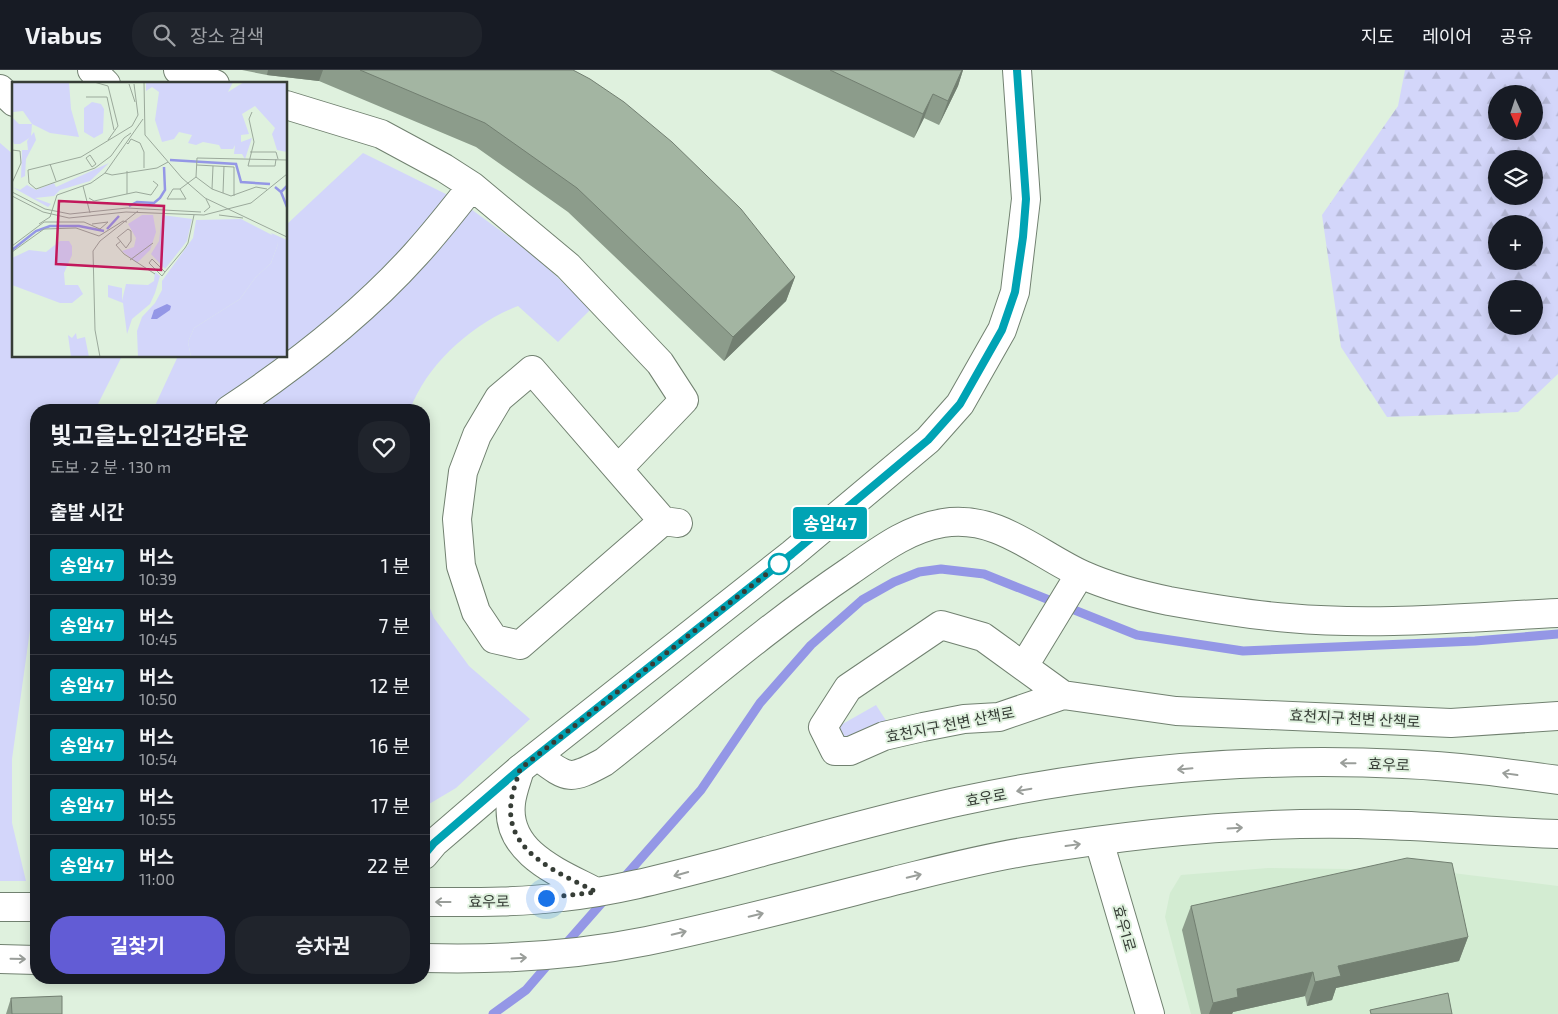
<!DOCTYPE html>
<html lang="ko">
<head>
<meta charset="utf-8">
<style>
  :root { --surface:#171b24; --page:#20242c; --text:#f1f3f6; --muted:#9ea1a6; --line:#363941; --accent:#625cd5 }
  body { margin:0; font-family:"Exo 2","Noto Sans KR",sans-serif; background:var(--page); color:var(--text); height:100vh; display:flex; flex-direction:column; font-size:19px; white-space:nowrap }
  * { box-sizing:border-box; margin:0 }
  p { font-size:16px; color:var(--muted) }
  .icon { flex:none; width:28px; height:28px; fill:none; stroke:currentColor; stroke-width:2; stroke-linecap:round; stroke-linejoin:round }
  .map { position:relative; flex:1; overflow:hidden }
  .details { position:absolute; left:30px; top:334px; width:400px; height:580px; display:flex; flex-direction:column; background:var(--surface); border-radius:20px; box-shadow:0 2px 12px #0003 }
  .details>* { flex:none }
  .badge { padding:0 10px; border-radius:4px; font-size:18px; line-height:32px }
  .needle { width:32px; rotate:177deg }
  .tools { position:absolute; left:1488px; top:15px; display:grid; gap:10px }
  .tools a { display:grid; place-items:center; width:55px; height:55px; border-radius:50%; background:var(--surface); box-shadow:0 2px 12px #0003; font-size:25px }
  .you { position:absolute; width:25px; height:25px; margin:-12px; border:4px solid #fff; border-radius:50%; background:#1a73e8; box-shadow:0 0 0 8px #1a73e833 }
  .map>.badge { position:absolute; translate:-50% -50%; box-shadow:0 0 0 2px #fff }
  h2 { padding:0 20px; font-size:19px; line-height:45px }
  .round { display:grid; place-items:center; flex:none; width:52px; height:52px; border-radius:20px; background:var(--page) }
  .head { display:flex; align-items:center; justify-content:space-between; height:85px; padding:0 20px }
  h1 { font-size:24px; font-weight:700; line-height:38px }
  .action { display:flex; gap:10px; margin-top:auto; padding:10px 20px }
  .action a { flex:1; height:58px; border-radius:20px; background:var(--accent); color:#fff; font-size:20px; font-weight:700; line-height:58px; text-align:center }
  .action a+a { background:var(--page); color:var(--text) }
  ul { padding:0; list-style:none }
  li { display:flex; align-items:center; gap:15px; height:60px; padding:0 20px; border-top:1px solid var(--line) }
  li div { flex:1 }
  li b { display:block; font-size:19px }
  li em { font-style:normal }
  li .badge { min-width:55px; font-weight:700; text-align:center }
  header { display:flex; align-items:center; gap:30px; box-sizing:border-box; height:70px; padding:0 25px; background:var(--surface); border-bottom:1px solid var(--line) }
  header strong { font-size:24px }
  nav { display:flex; gap:28px; margin-inline-start:auto; font-size:18px }
  .search { width:350px; height:45px; background:var(--page); display:flex; align-items:center; gap:12px; box-sizing:border-box; padding:0 18px; border-radius:20px; color:var(--muted); font-size:19px }
  .map>svg:first-child { display:block }
</style>
</head>
<body>
<header>
<strong>Viabus</strong>
<div class="search"><svg class="icon" aria-label="search" viewBox="0 0 24 24"><circle cx="10" cy="10" r="6"/><path d="M15 15l6 6"/></svg>장소 검색</div>
<nav><a>지도</a><a>레이어</a><a>공유</a></nav>
</header>
<div class="map">
<svg width="1558" height="944" viewBox="0 0 1558 944">
  <defs>
    <pattern id="forest-firs" width="22" height="20" patternUnits="userSpaceOnUse" patternTransform="scale(1.25)"><rect width="22" height="20" fill="#d3d6fa"/><path d="M5 1l3.5 6h-7zM16 11l3.5 6h-7z" fill="#b6b9d7"/></pattern>
  </defs>
  <rect width="100%" height="100%" fill="#dff1de"/>
  <!-- built -->
  <path fill="#d3ecd2" d="M1268 798 1428 800 1558 816V944H1191L1165 847 1170 823 1181 805Z"/>
  <!-- green -->
  <path fill="#d3d6fa" d="M0 73 14 85V286H122L95 340H36V517L12 689V753L26 811H0Z
    M363 83 460 131 536 187 591 239 558 272 518 236C472 254 427 294 410 340H153L178 286H286V155Z
    M424 524 434 548 469 596 530 649 456 718 424 737Z
    M876 635 887 652 846 671 832 660Z"/>
  <!-- forest -->
  <path fill="url(#forest-firs)" fill-rule="evenodd" d="M1405 0H1558V304L1518 342 1387 347 1341 277 1322 145 1398 36ZM1496 24H1534V61H1496ZM1496 89H1534V126H1496ZM1496 154H1534V191H1496ZM1496 219H1534V256H1496Z"/>
  <g fill="none" stroke-linecap="round" stroke-linejoin="round">
    <!-- stream -->
    <path stroke="#9497e6" stroke-width="9" d="M621 811 701 720 760 633 811 575 862 530 894 512 919 502 941 499 984 504 1137 565 1243 581 1475 571 1558 564
      M563 877 607 827
      M493 944 526 920 551 891"/>
    <!-- minor casing -->
    <g stroke="#718170" stroke-width="30">
      <path id="minor" d="M92 0 106 14
        M178 0 215 14
        M0 19 14 32
        M286 35 381 64 444 98 472 116 568 196 660 293 684 330 618 399
        M229 340C295 296 363 243 416 184 436 162 454 139 472 116
        M663 451 520 575 494 569 476 542 461 496 457 449 463 402 477 365 499 328 532 300 663 451 678 453
        M1024 596 1080 504
        M1063 625 999 647 964 649 923 657 884 666 850 681H835L823 657 848 618 941 555 983 567 1063 625 1176 641 1451 653 1558 646
        M537 686C568 709 569 711 604 692 686 628 764 559 850 501 879 481 907 459 943 453 997 444 1037 484 1083 505 1110 517 1140 525 1169 531 1208 538 1249 545 1289 548 1378 556 1469 547 1558 543
        M1099 771 1150 944
        M424 785 434 773 520 699 792 484 928 370 960 334 1002 260 1015 222 1026 129 1017 0"/>
    </g>
    <!-- major casing -->
    <g stroke="#718170" stroke-width="30">
      <path id="major" d="M520 699C517 710 512 722 511 733 505 783 560 803 596 822
        M424 832C470 832 517 833 562 827 618 821 672 806 726 792 803 771 882 748 961 731 1105 700 1256 687 1403 694 1455 696 1507 703 1558 710
        M0 837H36
        M424 888C499 890 573 886 647 871 730 854 812 832 894 811 939 800 984 788 1029 781 1144 762 1269 750 1385 755 1443 757 1500 762 1558 764
        M0 889 36 890"/>
    </g>
    <!-- minor -->
    <use href="#minor" stroke="#fff" stroke-width="28"/>
    <!-- major -->
    <use href="#major" stroke="#fff" stroke-width="28"/>
  </g>
  <!-- wall -->
  <path fill="#8c9c8b" d="M242 0H573L795 207 786 231 724 291 568 142 476 77 319 11 267 5Z
    M770 0H963L958 16 939 55 924 48 914 68Z
    M1191 836 1468 867 1459 891 1336 918 1332 930 1307 936 1305 926 1233 942 1232 944H1201L1182 860Z
    M11 928 62 944H6Z"/>
  <!-- shaded-wall -->
  <path fill="#727f71" d="M268 0H323L319 11 267 5Z
    M962 0H963L958 16 939 55 948 31Z
    M933 24 924 48 914 68 923 44Z
    M795 207 786 231 724 291 733 267Z
    M1468 867 1459 891 1336 918 1332 930 1307 936 1315 912 1338 896Z
    M1313 902 1305 926 1233 942 1232 944H1209L1213 933 1237 919Z"/>
  <!-- building -->
  <path fill="#a3b5a2" stroke="#727f71" d="M360 0H573L590 9 624 32 672 72 741 139 795 207 733 267 577 118 485 53Z
    M830 0H962L948 31 933 24 923 44Z
    M1407 788 1452 793 1468 867 1338 896 1341 906 1315 912 1313 902 1237 919 1238 927 1213 933 1191 836Z
    M1448 923 1452 944H1371L1370 940Z
    M62 926V944H12L11 928Z"/>
  <!-- one-way arrows -->
  <defs><path id="oneway-shaft" d="M-6 0H5M1.5-3L5.5 0L1.5 3" fill="none" stroke-width="1.6" stroke-linecap="round" stroke-linejoin="round" transform="scale(1.25)"/></defs>
  <g stroke="#9a9e9a">
    <use href="#oneway-shaft" transform="translate(1348 693) rotate(-179)"/>
    <use href="#oneway-shaft" transform="translate(1185 699) rotate(175)"/>
    <use href="#oneway-shaft" transform="translate(1510 704) rotate(-172)"/>
    <use href="#oneway-shaft" transform="translate(1024 720) rotate(170)"/>
    <use href="#oneway-shaft" transform="translate(1235 758) rotate(-3)"/>
    <use href="#oneway-shaft" transform="translate(1073 775) rotate(-8)"/>
    <use href="#oneway-shaft" transform="translate(681 804) rotate(164)"/>
    <use href="#oneway-shaft" transform="translate(914 806) rotate(-14)"/>
    <use href="#oneway-shaft" transform="translate(443 832) rotate(180)"/>
    <use href="#oneway-shaft" transform="translate(756 845) rotate(-13)"/>
    <use href="#oneway-shaft" transform="translate(679 863) rotate(-13)"/>
    <use href="#oneway-shaft" transform="translate(519 888) rotate(-3)"/>
    <use href="#oneway-shaft" transform="translate(18 889) rotate(1)"/>
  </g>
  <g fill="none" stroke-linecap="round" stroke-linejoin="round">
    <!-- line casing -->
    <g stroke="#fff" stroke-width="11">
      <path id="line" d="M424 785 434 773 520 699 792 484 928 370 960 334 1002 260 1015 222 1023 167 1026 129 1017 0"/>
    </g>
    <!-- line -->
    <use href="#line" stroke="#00a3b4" stroke-width="8"/>
    <!-- walk -->
    <path stroke="#363d36" stroke-width="5" stroke-dasharray="0 9" d="M546 828 596 822C560 803 505 783 511 733 512 722 517 710 520 699L779 494"/>
  </g>
  <!-- markers -->
  <circle fill="#fff" stroke="#00a3b4" stroke-width="2.5" cx="779" cy="494" r="10"/>
  <g text-anchor="middle" dominant-baseline="central" stroke-width="4" stroke-linejoin="round" paint-order="stroke">
    <!-- street labels -->
    <g font-size="15" fill="#363d36" stroke="#dff1de">
      <text transform="translate(1355 648) rotate(3)">효천지구 천변 산책로</text>
      <text transform="translate(950 654) rotate(-11)">효천지구 천변 산책로</text>
      <text transform="translate(1389 694) rotate(2)">효우로</text>
      <text transform="translate(986 727) rotate(-10)">효우로</text>
      <text transform="translate(489 831) rotate(-1)">효우로</text>
      <text transform="translate(1125 858) rotate(74)">효우1로</text>
    </g>
  </g>
  <!-- overview -->
  <g transform="translate(12 12)">
    <rect width="275" height="275" fill="#dff1de"/>
    <path d="M80 20 89 22 92 27 91 51 82 56 72 50V26ZM0 35 7 42H20L19 55 8 62H2L0 57ZM130 133H141L144 150 138 168 125 181 110 169 122 165 124 156 116 142ZM150 133 180 137 175 159 153 187 139 172 147 159ZM229 137 264 155 266 162 259 181 243 196 228 217 182 246 176 260 179 275H126L125 249 130 235 143 221 150 208V199L181 156 184 138ZM143 190 148 194 143 211 138 222 120 237 115 252 111 221 96 215V203L110 206V219L114 202 136 203 142 199Z" fill="#d3d6fa"/>
    <path d="M0 0H57L59 27 67 55 38 51 20 42 11 29 1 30ZM134 0H221L216 10 232 0H275V70L265 68 260 52 263 46 243 24 230 32 237 52 229 53V60L240 56 233 77 230 72H222L223 63 221 67H209L207 63 191 60 184 63 176 61 180 53 167 50 162 57 150 60 143 38 147 10 140 5 134 9ZM22 50 24 58 14 77 13 94 9 96 10 68H16L15 59ZM97 81 78 99 48 108 42 114 23 116 39 122 36 125 0 105 8 108 15 103 24 108 42 101 44 105ZM259 151 275 158V275H179L176 260 182 246 228 217 243 196 259 181 266 162ZM48 159H57L60 164V173L52 191 53 203H66L71 212 60 221H48L0 203V176L17 168 34 170ZM64 251 65 257 73 255 77 275H59L56 253 60 256Z" fill="#d3d6fa"/>
    <path d="M155 222 159 224 158 228 145 237H139L142 228Z" fill="#9497e6"/>
    <path fill="none" stroke="#9497e6" stroke-width="2.5" d="M158 78 224 82 229 100 258 102M263 105 269 110 275 104M269 110 275 125M117 124 125 120 142 121 148 116 153 108 152 85M95 147 107 134M0 168 24 149 38 144H67L92 149"/>
    <path fill="none" stroke="#9ba99b" stroke-width="1" d="M82 0 96 4 106 44 96 58M132 0 133 53 170 96 193 116 275 155M117 2 123 20M74 15H95M95 15 102 48M240 30 237 37 242 60 236 84H263L264 77M119 51 112 56 99 74 83 86 24 107 17 101 16 88 69 75 120 44 126 33 122 2M114 60 116 62 119 57 128 61 132 70V86M0 68 8 69 9 81 0 101M238 70H264L266 77M78 73 84 82 80 85M78 73 74 76 80 85M38 82 44 99M185 83 222 85V114M115 89V112M93 91 100 93 145 86 156 80M184 95 200 107 219 114 244 105 255 107M71 104 78 131M161 107H168L174 117H155ZM168 107 184 95 185 76 275 78M200 107 201 84M0 110 33 127 58 132 115 126 189 130M211 111 212 84M0 114 31 130 57 136 114 130 192 133 239 121 275 92M77 116 82 119 124 110 139 113 146 103 141 99M192 130 198 125 194 117M207 133 231 136M27 142 38 135 45 113 79 101 93 91 131 37M80 142 96 140M105 155 114 166 119 159V149L116 147 106 155M109 159 104 163 112 172 143 192M0 164 32 140H72L88 147 96 140M0 170 32 147 64 146 87 154 111 139 115 140M118 178 141 161M153 190 140 177 137 181 150 194 153 190 173 166 176 161 182 133M88 275 83 248 81 169 88 159 126 129"/>
    <path fill="#c2185b" fill-opacity="0.15" stroke="#c2185b" stroke-width="2.5" d="M47 119 152 124 149 188 44 182Z"/>
    <rect width="275" height="275" fill="none" stroke="#363d36" stroke-width="2.5"/>
  </g>
</svg>
<div class="tools">
<a><svg class="needle" viewBox="-14 -14 28 28"><path d="M0-13l5 13h-10z" fill="#e53935"/><path d="M0 13l5-13h-10z" fill="#9ea1a6"/></svg></a>
<a><svg class="icon" aria-label="layers" viewBox="0 0 24 24"><path d="M12 4l9 5-9 5-9-5zM3 14l9 5 9-5"/></svg></a>
<a>+</a>
<a>−</a>
</div>
<div class="you" style="left:546px;top:828px"></div>
<b class="badge" style="left:830px;top:453px;background:#00a3b4;color:#fff">송암47</b>
<section class="details">
<div class="head"><div><h1>빛고을노인건강타운</h1><p>도보 · 2 분 · 130 m</p></div><a class="round"><svg class="icon" aria-label="heart" viewBox="0 0 24 24"><path d="M12 20l-8-8c-3-5 5-10 8-4 3-6 11-1 8 4z"/></svg></a></div>
<h2>출발 시간</h2>
<ul>
<li><span class="badge" style="background:#00a3b4;color:#fff">송암47</span><div><b>버스</b><p>10:39</p></div><em>1 분</em></li>
<li><span class="badge" style="background:#00a3b4;color:#fff">송암47</span><div><b>버스</b><p>10:45</p></div><em>7 분</em></li>
<li><span class="badge" style="background:#00a3b4;color:#fff">송암47</span><div><b>버스</b><p>10:50</p></div><em>12 분</em></li>
<li><span class="badge" style="background:#00a3b4;color:#fff">송암47</span><div><b>버스</b><p>10:54</p></div><em>16 분</em></li>
<li><span class="badge" style="background:#00a3b4;color:#fff">송암47</span><div><b>버스</b><p>10:55</p></div><em>17 분</em></li>
<li><span class="badge" style="background:#00a3b4;color:#fff">송암47</span><div><b>버스</b><p>11:00</p></div><em>22 분</em></li>
</ul>
<div class="action"><a>길찾기</a><a>승차권</a></div>
</section>
</div>
</body>
</html>
